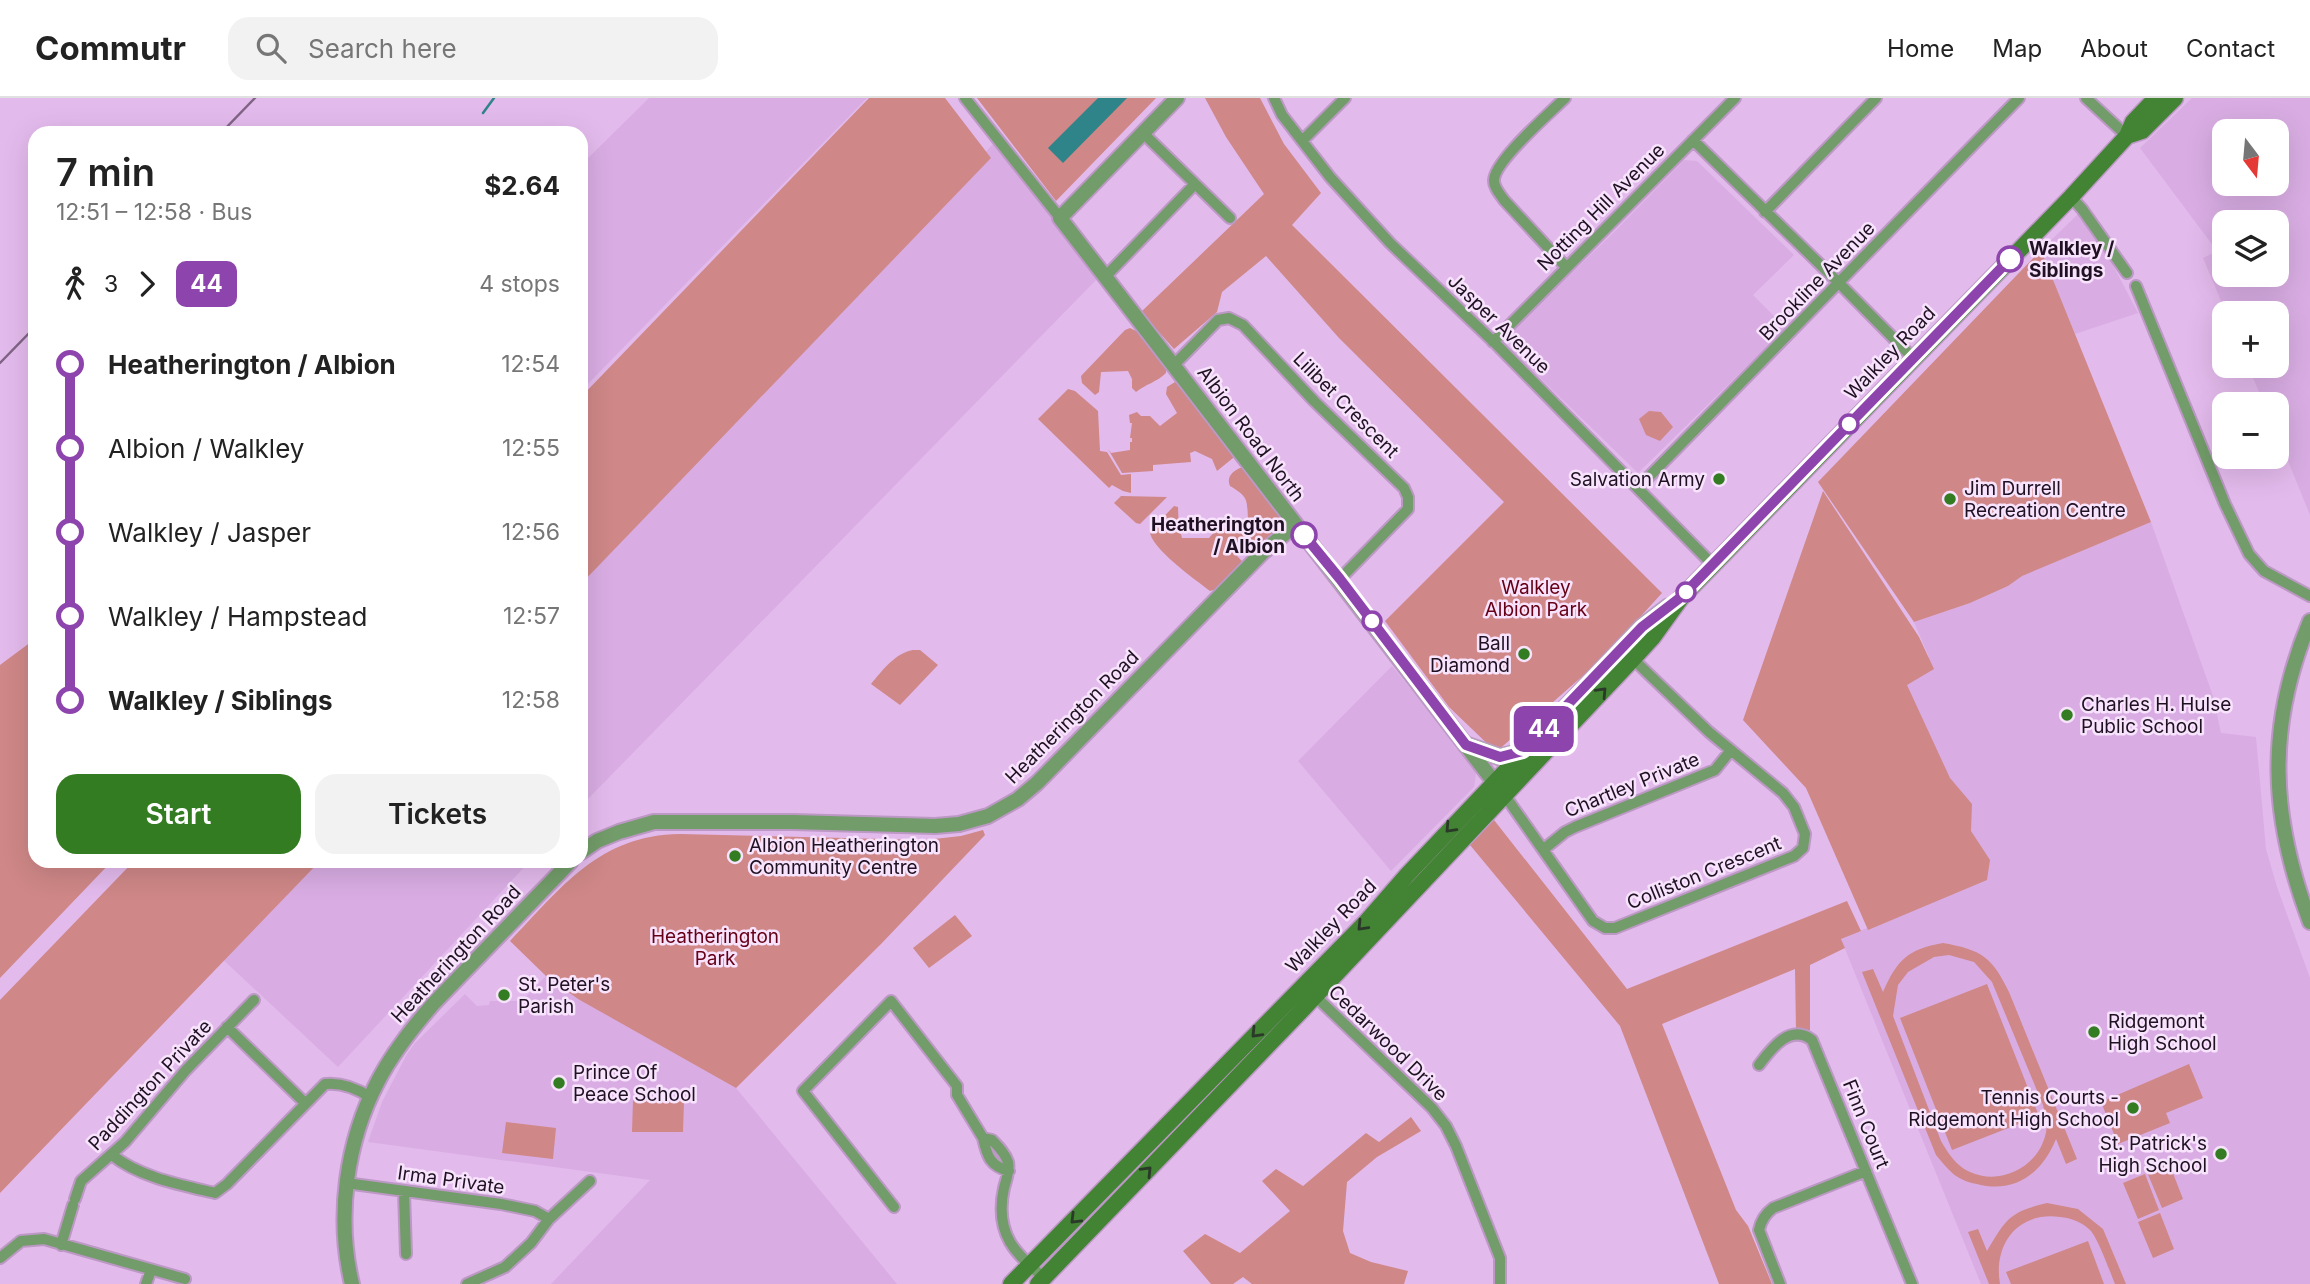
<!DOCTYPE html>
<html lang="en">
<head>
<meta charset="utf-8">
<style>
  :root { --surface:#fff; --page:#f2f2f2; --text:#222; --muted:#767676; --line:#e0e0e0; --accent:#337c21 }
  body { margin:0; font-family:Inter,sans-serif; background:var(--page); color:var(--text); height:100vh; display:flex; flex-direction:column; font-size:26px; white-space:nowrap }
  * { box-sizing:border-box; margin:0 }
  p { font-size:23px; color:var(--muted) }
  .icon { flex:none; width:38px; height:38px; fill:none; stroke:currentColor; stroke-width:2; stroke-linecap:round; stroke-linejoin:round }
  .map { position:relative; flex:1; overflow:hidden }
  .side { position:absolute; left:28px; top:28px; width:560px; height:742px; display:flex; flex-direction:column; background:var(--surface); border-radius:21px; box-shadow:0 7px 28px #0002 }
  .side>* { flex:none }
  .badge { padding:0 14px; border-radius:10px; font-size:24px; line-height:46px }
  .needle { width:46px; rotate:164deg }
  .tools { position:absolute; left:2212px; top:21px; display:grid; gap:14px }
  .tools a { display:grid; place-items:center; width:77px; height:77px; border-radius:14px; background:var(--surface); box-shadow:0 7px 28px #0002; font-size:35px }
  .map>.badge { position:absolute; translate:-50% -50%; box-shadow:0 0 0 4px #fff }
  .legs { display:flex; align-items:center; gap:10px; height:77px; padding:0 28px; font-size:23px }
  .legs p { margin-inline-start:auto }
  .head { display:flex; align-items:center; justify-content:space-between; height:119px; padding:0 28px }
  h1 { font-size:38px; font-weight:600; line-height:52px }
  .cta { display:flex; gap:14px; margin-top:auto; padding:14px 28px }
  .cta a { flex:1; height:80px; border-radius:21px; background:var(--accent); color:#fff; font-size:28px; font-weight:600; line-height:80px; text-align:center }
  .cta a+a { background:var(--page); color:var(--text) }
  ul { padding:0 28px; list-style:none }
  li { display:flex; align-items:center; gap:24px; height:84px; font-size:26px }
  li i { display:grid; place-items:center; width:10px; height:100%; margin:0 9px; background:currentColor }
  li i::after { content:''; width:18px; height:18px; margin:-9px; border:5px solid; border-radius:50%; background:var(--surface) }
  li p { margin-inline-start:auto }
  li:first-child i { background:linear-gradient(#0000 50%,currentColor 0) }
  li:last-child i { background:linear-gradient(currentColor 50%,#0000 0) }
  header { display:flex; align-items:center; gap:42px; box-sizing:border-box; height:98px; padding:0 35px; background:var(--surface); border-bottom:2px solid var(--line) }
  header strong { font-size:33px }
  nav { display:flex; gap:38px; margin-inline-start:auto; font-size:24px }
  .search { width:490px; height:63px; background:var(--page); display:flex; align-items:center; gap:18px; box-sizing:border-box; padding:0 24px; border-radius:21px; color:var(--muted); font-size:26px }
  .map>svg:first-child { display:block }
</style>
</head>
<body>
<header>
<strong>Commutr</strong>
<div class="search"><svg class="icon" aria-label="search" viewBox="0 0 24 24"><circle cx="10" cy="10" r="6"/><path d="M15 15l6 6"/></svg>Search here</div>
<nav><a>Home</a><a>Map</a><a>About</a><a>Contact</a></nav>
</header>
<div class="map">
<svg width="2310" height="1186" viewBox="0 0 2310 1186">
  <rect width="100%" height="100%" fill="#e3baec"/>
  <!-- built -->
  <path fill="#d9ade3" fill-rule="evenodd" d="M649 0H867L581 293V67Z
    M2192 0H2310V417L2277 336V306H2264L2248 268H2277V215H2226L2203 160 2217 153 2140 50ZM2224 33H2277V86H2224ZM2224 124H2277V177H2224Z
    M995 44 1099 179 581 708V478Z
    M1684 62 1697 63 1794 157 1753 197 1786 230 1638 375 1511 252V239L1516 229 1616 132Z
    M2079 115 2105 152 2138 215 2075 236 2041 152Z
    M2151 424 2213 598 2221 635 2256 639 2266 751 2277 789 2310 880V1186H1981L1841 841 1985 780 1901 574 1929 559 1914 524 1970 505 2008 488 2021 478Z
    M1392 568 1471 665 1476 676 1474 689 1391 773 1298 663Z
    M308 763H530L338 969 218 857Z
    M546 878 578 901 736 990 897 1186H551L650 1082 368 1044 382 1004 407 956 415 945 465 896 477 908 489 907 490 903H522Z"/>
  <!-- green -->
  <path fill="#cf8787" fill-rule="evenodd" d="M869 0H945L991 60 581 486V299Z
    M977 0H1156L1056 103Z
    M1205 0H1260L1284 46 1321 95 1292 127 1662 495 1602 561 1496 654 1449 609 1385 523 1504 404 1339 240 1266 158 1222 194 1217 214 1174 251 1141 214 1264 96 1226 39Z
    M2041 152 2151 424 2022 478 2008 488 1970 505 1914 524 1818 384Z
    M1130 230 1138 234 1166 270V275C1157 284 1146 286 1136 294L1132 290V281L1128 273 1101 274 1099 294 1095 297 1082 285 1081 278 1125 232Z
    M1175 284 1179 287 1233 357V360L1217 373 1212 361 1195 353 1190 355 1191 364 1153 367V373L1122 375 1108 351 1111 355 1130 352V344H1132V340H1130L1132 325H1130L1129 317 1137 314 1141 318H1150L1160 328 1177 315 1166 296 1167 289Z
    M1068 291 1075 293 1098 313 1100 353 1107 354 1121 377 1131 376V395L1123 393 1112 387 1109 390 1038 321Z
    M1649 313 1661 314 1673 329 1660 343 1646 337 1639 321Z
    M1240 370H1244C1253 382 1287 417 1280 431 1276 438 1266 444 1259 450L1255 446 1248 452 1245 450 1237 458 1243 464 1217 491 1210 493C1196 482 1149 449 1150 433L1174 408 1178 409 1179 435 1181 436 1182 440H1209L1217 431 1244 430V423L1248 422C1247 400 1248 399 1230 388 1226 379 1233 373 1240 370Z
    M1823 393 1919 539 1934 571 1907 587 1950 680 1972 706 1971 733 1990 762 1987 782 1868 832 1806 690 1743 622Z
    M1121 398 1167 399 1140 426 1136 425 1114 405Z
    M35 541V763H112L0 880V567Z
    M913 552H920L938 567 900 607 871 586C882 573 895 555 913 552Z
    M1494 722 1627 891 1847 803 1861 833 1841 841 1845 850 1810 867V932L1796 933 1795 871 1662 926 1736 1112 1748 1128 1772 1186H1719L1620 928 1470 747Z
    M983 732 985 737 881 846 736 990 578 901 546 878 510 843C561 790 599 737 680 736L925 742 961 738Z
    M134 763H320L0 1095V902Z
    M955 817 972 838 929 870 913 850Z
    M1943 845C1982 852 1992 859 2009 894L2077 1061 2066 1066 2056 1041C2042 1076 2014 1096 1977 1086 1970 1085 1962 1082 1956 1078 1949 1073 1942 1064 1936 1057L1862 874 1873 871 1883 894C1897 862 1908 851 1943 845ZM1949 857 1974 864 1992 884 2043 1007C2044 1012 2047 1018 2047 1023 2048 1063 2005 1090 1970 1074 1956 1068 1948 1055 1941 1043L1893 918 1898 887 1908 874 1934 859Z
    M1987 886 2039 1018 1952 1052 1900 920Z
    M2189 966 2203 1000 2166 1015 2170 1025 2118 1046 2101 1004Z
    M633 1002 684 1003 683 1034H632Z
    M1411 1019 1421 1033 1377 1059 1347 1084 1343 1133 1350 1155 1371 1164 1408 1173 1404 1186H1252L1243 1179 1233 1186H1211L1183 1153 1205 1136 1240 1155 1290 1113 1262 1083 1276 1071 1303 1088 1366 1035 1379 1044Z
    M506 1024 556 1030 553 1061 502 1055Z
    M2169 1065 2183 1101 2162 1110 2147 1074Z
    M2145 1076 2159 1112 2138 1121 2123 1085Z
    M2047 1105 2078 1111 2103 1131 2126 1186H2115C2110 1174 2098 1140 2090 1132 2082 1124 2071 1120 2060 1119 2018 1113 1993 1146 2000 1186H1989L1968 1134 1978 1131 1987 1153C2006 1121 2009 1114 2047 1105Z
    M2160 1115 2174 1151 2153 1160 2138 1124Z
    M2088 1143 2104 1186H2011L2006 1174Z"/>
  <!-- water -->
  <path fill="#2e8488" d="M1098 0H1127L1063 65 1048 50Z"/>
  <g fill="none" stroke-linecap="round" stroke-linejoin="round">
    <!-- stream -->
    <path stroke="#2e8488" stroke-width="2.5" d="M483 15 494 0"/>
    <!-- minor casing -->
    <g stroke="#bc98c4" stroke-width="14">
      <path id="minor" d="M965 0 1060 120
        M1274 0 1282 17 1330 79 1390 145 1499 249 1712 466
        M1565 0C1550 15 1493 64 1494 83 1494 90 1500 96 1504 102L1566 169
        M2086 0 2127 38
        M1143 35 1230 120
        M1693 42 1839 185 1914 261
        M1302 43 1345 0
        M2071 99 2082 111 2127 175
        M1765 114 1876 0
        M1105 179 1195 86
        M2136 188 2225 406 2249 456 2264 473 2310 498
        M1493 244 1735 0
        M1174 267 1218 222 1229 220 1243 227 1314 303 1404 390 1408 399V411L1340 481
        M1638 390 2019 0
        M1501 692 1593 823 1605 830H1615L1794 758 1803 750 1805 736 1794 709 1783 695 1709 634 1633 561
        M1544 751 1565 734 1575 729 1715 672 1731 652
        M1312 895 1432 1010 1446 1028 1456 1048 1500 1160V1186
        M227 929 305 1005
        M1759 967C1771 951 1790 925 1812 942L1912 1186
        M112 1057C139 1079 181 1087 215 1095L227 1086 325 986C342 984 356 990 370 999
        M1009 1073C990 1068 987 1058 983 1040L992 1042C998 1048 1005 1055 1008 1064 1010 1073 1006 1082 1004 1090 1000 1108 1001 1128 1010 1144 1018 1158 1032 1169 1044 1180
        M346 1085 501 1106 535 1113 549 1121
        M404 1094 406 1156
        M75 1101 81 1083 125 1044 186 972 254 902
        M894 1109 803 993 891 903 957 988V997L983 1040
        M61 1147 73 1107
        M0 1160 21 1143 44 1141 185 1181
        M146 1186 151 1172
        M467 1186 505 1169 531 1145 549 1121 590 1083
        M1780 1186 1759 1132C1761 1122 1765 1116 1773 1110L1866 1073"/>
    </g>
    <!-- tertiary casing -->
    <g stroke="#bc98c4" stroke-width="18">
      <path id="tertiary" d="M1177 0 1060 120 1494 684
        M2310 523C2266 628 2270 718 2310 824
        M581 754 597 743 619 734 654 724H793L935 728 959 726 988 718 1018 701 1037 685 1262 455 1295 427
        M352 1186C336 1119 346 1044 378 983 393 954 413 929 434 905L571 763"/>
    </g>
    <!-- secondary casing -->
    <g stroke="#bc98c4" stroke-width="19">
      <path id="secondary" d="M2127 38 2142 33 2175 0
        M1466 647 1500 659 1521 654
        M1011 1186 1366 824 1407 777 1642 529 1668 509
        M1038 1186 1305 909 1633 561 1653 539 1681 500 2071 99 2127 38 2133 24 2156 0"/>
    </g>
    <!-- minor -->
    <use href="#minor" stroke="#729c69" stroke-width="10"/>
    <!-- tertiary -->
    <use href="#tertiary" stroke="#729c69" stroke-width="14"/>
    <!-- secondary -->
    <use href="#secondary" stroke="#428334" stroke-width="16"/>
    <!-- rail -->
    <path stroke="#7f6485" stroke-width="2.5" d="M221 35 255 0
      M0 265 35 229"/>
  </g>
  <!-- one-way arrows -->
  <defs><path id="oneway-chevron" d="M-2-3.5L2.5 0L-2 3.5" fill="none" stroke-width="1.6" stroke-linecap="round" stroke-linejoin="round" transform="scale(1.75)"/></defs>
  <g stroke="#2b3928">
    <use href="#oneway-chevron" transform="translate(1602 594) rotate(-47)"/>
    <use href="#oneway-chevron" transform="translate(1450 730) rotate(133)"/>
    <use href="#oneway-chevron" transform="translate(1362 828) rotate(134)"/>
    <use href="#oneway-chevron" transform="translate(1256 935) rotate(134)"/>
    <use href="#oneway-chevron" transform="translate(1147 1073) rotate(-46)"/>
    <use href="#oneway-chevron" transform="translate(1075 1121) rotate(135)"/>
  </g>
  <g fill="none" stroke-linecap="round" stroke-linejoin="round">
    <!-- line-1 casing -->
    <g stroke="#fff" stroke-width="16">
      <path id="line-1" d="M1304 437 1340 481 1466 647 1500 659 1523 653 1642 529 1681 499 2010 161"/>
    </g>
    <!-- line-1 -->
    <use href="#line-1" stroke="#8e44ad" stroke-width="10"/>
  </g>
  <!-- markers -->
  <g fill="#fff" stroke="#8e44ad" stroke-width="3.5">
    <circle cx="2010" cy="161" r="12"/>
    <circle cx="1849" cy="326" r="9"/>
    <circle cx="1304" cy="437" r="12"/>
    <circle cx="1686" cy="494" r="9"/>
    <circle cx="1372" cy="523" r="9"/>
  </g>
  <g fill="#337c21" stroke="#f8e3fd" stroke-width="2.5">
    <circle cx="1719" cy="381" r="7"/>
    <circle cx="1950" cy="401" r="7"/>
    <circle cx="1524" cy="556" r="7"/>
    <circle cx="2067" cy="617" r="7"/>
    <circle cx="735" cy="758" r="7"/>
    <circle cx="504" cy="897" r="7"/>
    <circle cx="2094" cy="934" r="7"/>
    <circle cx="559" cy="985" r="7"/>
    <circle cx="2133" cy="1010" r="7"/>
    <circle cx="2221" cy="1056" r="7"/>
  </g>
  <g text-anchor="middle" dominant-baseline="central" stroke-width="5" stroke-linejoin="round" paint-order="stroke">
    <!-- street labels -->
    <g font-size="19" fill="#1f1122" stroke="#f8e3fd">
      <text transform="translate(1601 109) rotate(-45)">Notting Hill Avenue</text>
      <text transform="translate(1817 183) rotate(-46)">Brookline Avenue</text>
      <text transform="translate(1499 226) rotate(44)">Jasper Avenue</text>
      <text transform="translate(1890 255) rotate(-46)">Walkley Road</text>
      <text transform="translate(1346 307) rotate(45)">Lilibet Crescent</text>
      <text transform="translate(1251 336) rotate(53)">Albion Road North</text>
      <text transform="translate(1072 619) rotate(-45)">Heatherington Road</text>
      <text transform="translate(1632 687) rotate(-22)">Chartley Private</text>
      <text transform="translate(1704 775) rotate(-22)">Colliston Crescent</text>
      <text transform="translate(1331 828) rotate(-46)">Walkley Road</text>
      <text transform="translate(456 856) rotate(-47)">Heatherington Road</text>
      <text transform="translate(1388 945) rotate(44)">Cedarwood Drive</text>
      <text transform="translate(150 987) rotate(-47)">Paddington Private</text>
      <text transform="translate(1866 1026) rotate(68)">Finn Court</text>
      <text transform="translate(451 1082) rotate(8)">Irma Private</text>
    </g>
    <!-- stop labels -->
    <g font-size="19" font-weight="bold" fill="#1f1122" stroke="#f8e3fd" text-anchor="start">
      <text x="2029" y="150">Walkley /<tspan x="2029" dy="22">Siblings</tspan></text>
      <text x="1285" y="426" text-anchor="end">Heatherington<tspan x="1285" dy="22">/ Albion</tspan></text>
    </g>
    <!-- poi labels -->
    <g font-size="19" fill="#1f1122" stroke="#f8e3fd" text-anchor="start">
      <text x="1705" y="381" text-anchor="end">Salvation Army</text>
      <text x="1964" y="390">Jim Durrell<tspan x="1964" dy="22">Recreation Centre</tspan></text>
      <text x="1510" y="545" text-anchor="end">Ball<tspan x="1510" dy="22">Diamond</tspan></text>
      <text x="2081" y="606">Charles H. Hulse<tspan x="2081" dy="22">Public School</tspan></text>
      <text x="749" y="747">Albion Heatherington<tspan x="749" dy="22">Community Centre</tspan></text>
      <text x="518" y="886">St. Peter's<tspan x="518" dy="22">Parish</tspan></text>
      <text x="2108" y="923">Ridgemont<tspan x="2108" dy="22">High School</tspan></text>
      <text x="573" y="974">Prince Of<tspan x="573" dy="22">Peace School</tspan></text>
      <text x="2119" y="999" text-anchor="end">Tennis Courts -<tspan x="2119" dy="22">Ridgemont High School</tspan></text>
      <text x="2207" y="1045" text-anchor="end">St. Patrick's<tspan x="2207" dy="22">High School</tspan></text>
    </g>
    <!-- park labels -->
    <g font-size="19" fill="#660015" stroke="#f8e3fd">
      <text x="1536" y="489">Walkley<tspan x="1536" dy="22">Albion Park</tspan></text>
      <text x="715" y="838">Heatherington<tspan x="715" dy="22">Park</tspan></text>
    </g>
  </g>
</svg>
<div class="tools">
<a><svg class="needle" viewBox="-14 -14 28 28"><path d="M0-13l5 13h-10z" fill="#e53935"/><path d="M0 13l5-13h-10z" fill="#767676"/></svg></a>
<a><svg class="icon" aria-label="layers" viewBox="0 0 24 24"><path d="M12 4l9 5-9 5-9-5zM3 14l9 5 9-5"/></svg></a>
<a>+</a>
<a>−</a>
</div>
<b class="badge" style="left:1544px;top:631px;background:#8e44ad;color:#fff">44</b>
<section class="side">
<div class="head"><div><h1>7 min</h1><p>12:51 – 12:58 · Bus</p></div><b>$2.64</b></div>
<div class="legs"><svg class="icon" aria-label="walk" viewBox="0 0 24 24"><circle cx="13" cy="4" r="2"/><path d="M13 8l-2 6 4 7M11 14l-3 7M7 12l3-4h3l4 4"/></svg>3<svg class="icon" aria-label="forward" viewBox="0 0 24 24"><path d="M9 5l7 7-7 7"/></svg><b class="badge" style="background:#8e44ad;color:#fff">44</b><p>4 stops</p></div>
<ul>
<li><i style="color:#8e44ad"></i><b>Heatherington / Albion</b><p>12:54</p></li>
<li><i style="color:#8e44ad"></i><span>Albion / Walkley</span><p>12:55</p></li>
<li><i style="color:#8e44ad"></i><span>Walkley / Jasper</span><p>12:56</p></li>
<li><i style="color:#8e44ad"></i><span>Walkley / Hampstead</span><p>12:57</p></li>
<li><i style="color:#8e44ad"></i><b>Walkley / Siblings</b><p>12:58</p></li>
</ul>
<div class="cta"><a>Start</a><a>Tickets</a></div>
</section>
</div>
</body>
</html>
